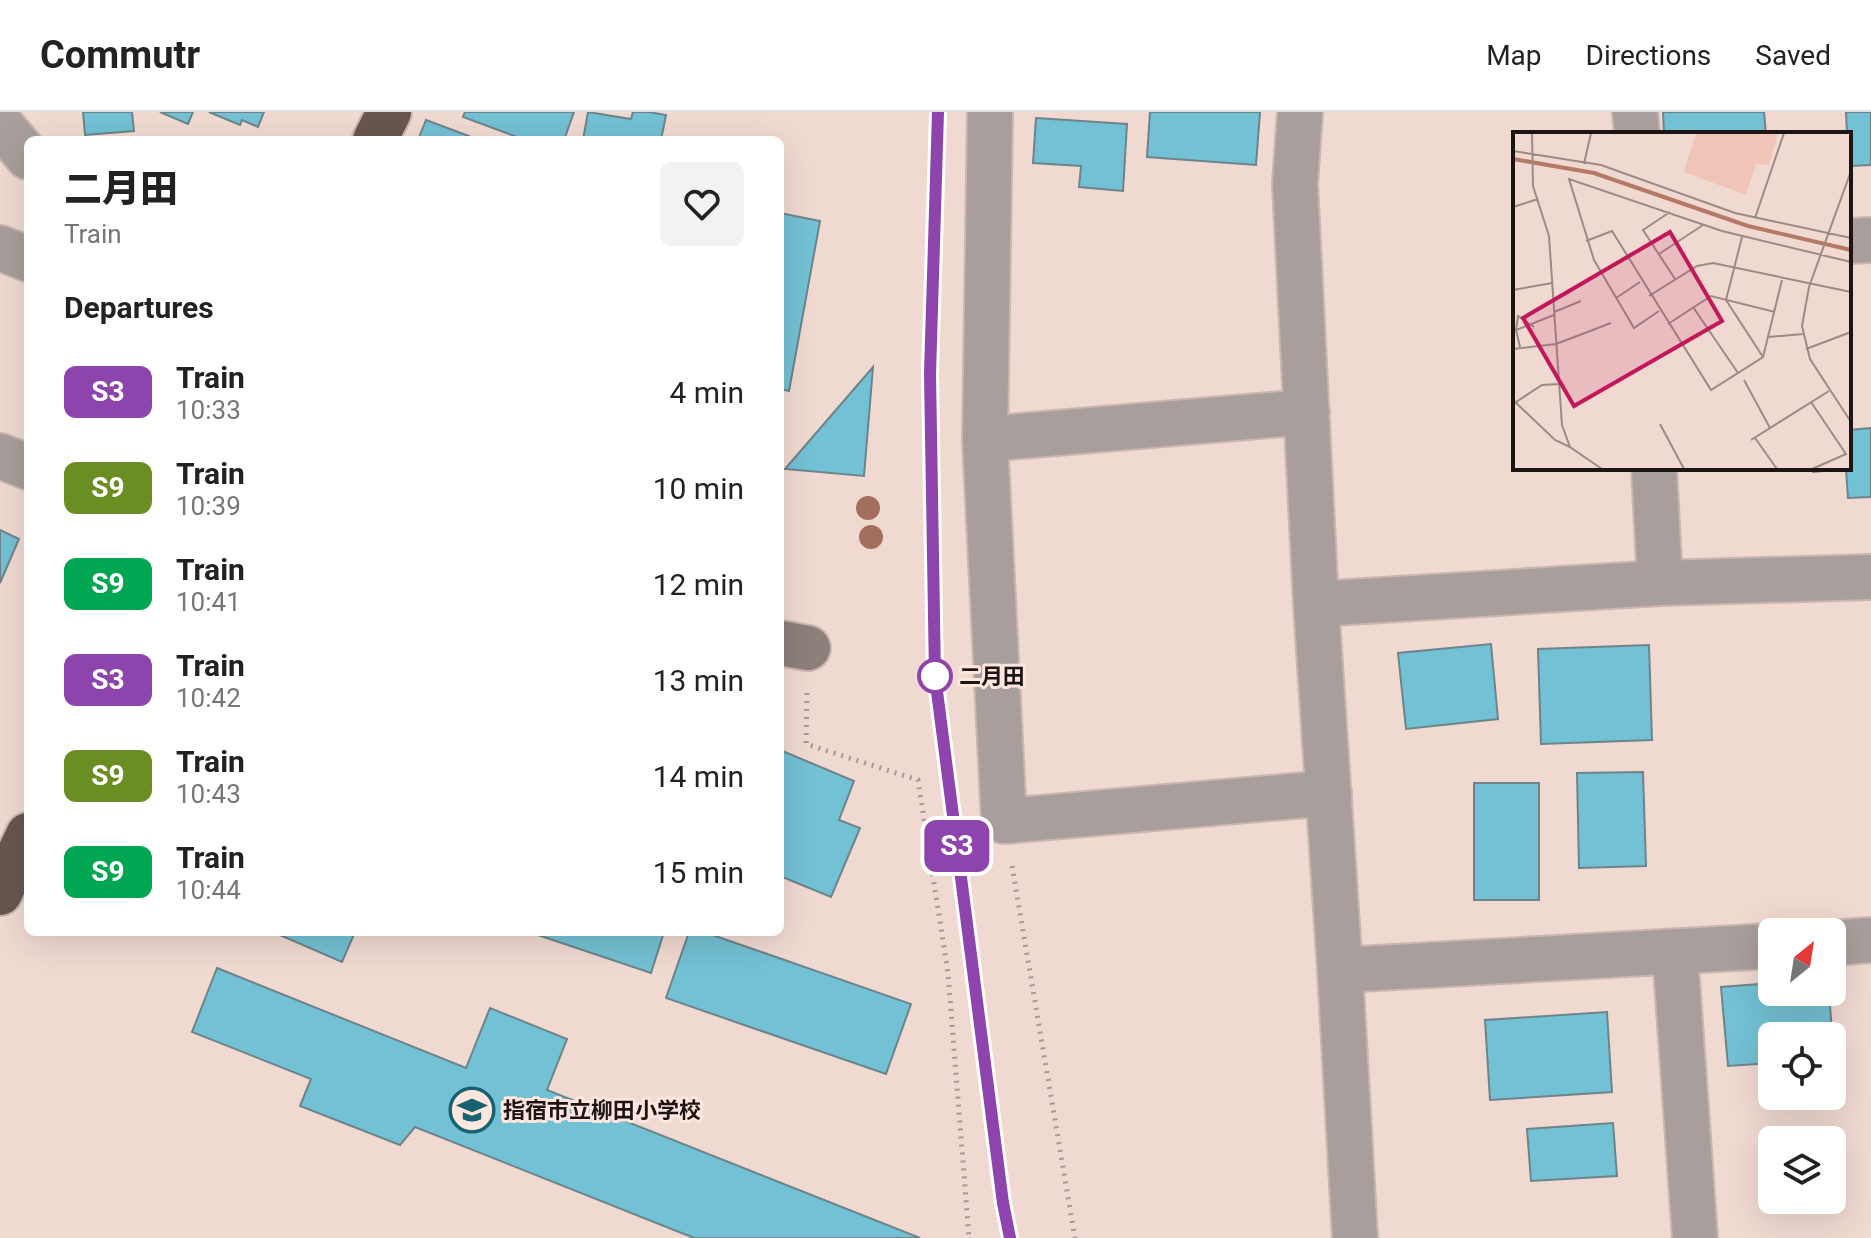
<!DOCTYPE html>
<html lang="en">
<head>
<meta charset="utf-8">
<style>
  :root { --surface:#fff; --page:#f2f2f2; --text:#222; --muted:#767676; --line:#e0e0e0 }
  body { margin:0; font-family:Roboto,"Noto Sans JP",sans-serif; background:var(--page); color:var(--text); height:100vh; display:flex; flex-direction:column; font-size:30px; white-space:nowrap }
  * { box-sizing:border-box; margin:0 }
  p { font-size:26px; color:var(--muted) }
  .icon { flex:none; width:44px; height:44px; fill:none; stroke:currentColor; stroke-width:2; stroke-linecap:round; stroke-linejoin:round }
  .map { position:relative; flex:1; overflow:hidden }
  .side { position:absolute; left:24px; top:24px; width:760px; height:800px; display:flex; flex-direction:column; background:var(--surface); border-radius:12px; box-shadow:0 8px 32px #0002 }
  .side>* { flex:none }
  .badge { padding:0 16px; border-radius:12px; font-size:28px; line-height:52px }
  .needle { width:52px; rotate:30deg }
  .controls { position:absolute; left:1758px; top:806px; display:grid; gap:16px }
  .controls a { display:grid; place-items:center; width:88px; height:88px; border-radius:12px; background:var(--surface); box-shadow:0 8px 32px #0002; font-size:40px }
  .map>.badge { position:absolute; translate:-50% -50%; box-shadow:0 0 0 4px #fff }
  h2 { padding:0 40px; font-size:30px; line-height:72px }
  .round { display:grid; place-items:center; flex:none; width:84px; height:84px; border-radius:12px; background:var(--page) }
  .overview { display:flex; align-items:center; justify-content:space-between; height:136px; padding:0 40px }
  h1 { font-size:38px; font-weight:800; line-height:60px }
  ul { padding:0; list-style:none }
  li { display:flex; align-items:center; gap:24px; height:96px; padding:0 40px }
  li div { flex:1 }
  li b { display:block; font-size:30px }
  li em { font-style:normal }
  li .badge { min-width:88px; font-weight:700; text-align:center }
  header { display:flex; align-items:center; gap:48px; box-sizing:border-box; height:112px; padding:0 40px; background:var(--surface); border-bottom:2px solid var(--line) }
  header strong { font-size:38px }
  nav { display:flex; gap:44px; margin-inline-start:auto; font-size:28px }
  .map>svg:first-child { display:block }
</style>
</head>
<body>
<header>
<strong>Commutr</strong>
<nav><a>Map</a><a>Directions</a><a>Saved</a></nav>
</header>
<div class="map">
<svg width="1871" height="1126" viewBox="0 0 1871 1126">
  <rect width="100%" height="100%" fill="#f0d9d1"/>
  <!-- building -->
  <path fill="#73c1d4" stroke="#6d848a" stroke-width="2" d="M83 0H132L134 19 85 23Z
    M160 0H193L188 12Z
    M209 0H264L258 15 242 8 240 13Z
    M465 0H574L564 28H525L463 5Z
    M588 0 631 7 633 0H649L666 3 661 28H583Z
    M1150 0H1260L1256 53 1147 45Z
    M1663 0H1764L1766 22H1664Z
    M1846 0H1871V53L1849 54V22H1847Z
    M1036 6 1127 12 1123 79 1079 75 1081 54 1033 51Z
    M426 8 469 24 467 28H418Z
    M780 101 820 109 789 279 780 277Z
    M873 255 864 364 785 357Z
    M1871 316V385L1848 386 1846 357 1813 360V356H1849V318Z
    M0 418 19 427 0 471Z
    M1491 532 1498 607 1406 617 1398 541Z
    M1649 533 1652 628 1541 632 1538 537Z
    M780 638 854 669 839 708 860 716 831 785 780 764Z
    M1643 660 1646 754 1579 756 1577 661Z
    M1474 671H1539V788H1474Z
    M273 820H355L342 850Z
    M529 820H664L651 861Z
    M689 820H704L911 892 886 962 666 886Z
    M217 856 466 956 490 896 567 927 547 978 920 1126H694L415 1015 400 1033 300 994 311 967 192 920Z
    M1772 871V880H1829L1834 946H1832V924H1772V951L1728 954 1721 875Z
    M1607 900 1612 980 1490 988 1485 908Z
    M1613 1011 1617 1064 1531 1069 1527 1017Z"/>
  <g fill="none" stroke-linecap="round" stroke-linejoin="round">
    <!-- street casing -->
    <g stroke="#cab6af" stroke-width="48">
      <path id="street" d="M990 0 985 327 1004 709 1329 681
        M1300 0 1295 72 1316 492 1340 858 1355 1126
        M1635 0 1637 22
        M0 12 28 45
        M1849 129 1871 128
        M0 136 28 147
        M985 327 1307 300
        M0 344 28 355
        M1654 356 1660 471
        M1316 492 1660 471 1871 465
        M1832 831 1871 828
        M1675 840 1695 1126
        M1340 858 1772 834"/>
    </g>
    <!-- secondary casing -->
    <g stroke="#cab6af" stroke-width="48">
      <path id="secondary" d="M780 531 808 536"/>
    </g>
    <!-- highway casing -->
    <g stroke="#cab6af" stroke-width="48">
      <path id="highway" d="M375 28 389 0
        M0 781 28 723"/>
    </g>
    <!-- path -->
    <path stroke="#aa9892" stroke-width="5" stroke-dasharray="2 6" stroke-linecap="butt" d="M807 581 806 632 918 668 948 861 969 1126
      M1012 754 1075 1126"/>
    <!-- street -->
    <use href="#street" stroke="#a89e9b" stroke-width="44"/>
    <!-- secondary -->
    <use href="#secondary" stroke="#8d7f7a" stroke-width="44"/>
    <!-- highway -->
    <use href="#highway" stroke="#69554f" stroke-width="44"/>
    <!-- rail -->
    <path stroke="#645753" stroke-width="6" stroke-dasharray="10 10" stroke-linecap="butt" d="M938 0 930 262 935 564 1003 1091 1010 1126"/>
  </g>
  <!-- trees -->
  <g fill="#a26f5e">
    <circle cx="868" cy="396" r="12"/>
    <circle cx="871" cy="425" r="12"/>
  </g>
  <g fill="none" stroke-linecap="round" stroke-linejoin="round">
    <!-- line casing -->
    <g stroke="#fff" stroke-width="18">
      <path id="line" d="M938 0 930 262 935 564 1003 1091 1010 1126"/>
    </g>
    <!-- line -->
    <use href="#line" stroke="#8e44ad" stroke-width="12"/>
  </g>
  <!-- icons -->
  <defs>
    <g id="school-ring" transform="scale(2.3)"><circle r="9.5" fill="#fee6de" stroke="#186170" stroke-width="1.5"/><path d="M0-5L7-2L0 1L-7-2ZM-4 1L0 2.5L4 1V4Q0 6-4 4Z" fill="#186170"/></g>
  </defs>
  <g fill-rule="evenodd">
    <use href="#school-ring" x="472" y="998"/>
  </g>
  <!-- markers -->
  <circle fill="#fff" stroke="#8e44ad" stroke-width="4" cx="935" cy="564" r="16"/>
  <g text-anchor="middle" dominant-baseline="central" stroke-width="6" stroke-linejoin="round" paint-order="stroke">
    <!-- stop labels -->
    <g font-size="22" font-weight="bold" fill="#1d1513" stroke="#fee6de" text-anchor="start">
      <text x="959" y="564">二月田</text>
    </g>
    <!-- poi labels -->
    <g font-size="22" font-weight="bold" fill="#1d1513" stroke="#fee6de" text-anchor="start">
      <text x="503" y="998">指宿市立柳田小学校</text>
    </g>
  </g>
  <!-- overview -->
  <g transform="translate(1513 20)">
    <rect width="338" height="338" fill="#f0d9d1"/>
    <path d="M183 1H265L256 33 243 32 233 63 171 40Z" fill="#f0c4b6"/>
    <path fill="none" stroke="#b57966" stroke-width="4" d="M0 27 81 41 235 94 338 118"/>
    <path fill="none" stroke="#9c8b85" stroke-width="2" d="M19 1 20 54 36 104 49 293 57 315 89 337M0 19 88 33 222 81 338 106M71 32 78 1M338 39 296 155 289 194 297 227 338 290M0 75 25 67M157 80 130 98 162 147M242 86 271 1M229 105 213 168 250 225M73 109 99 99 198 258 250 225 269 148M146 122 190 93M0 158 39 151M136 164 184 134 200 131 338 160M103 166 127 150M180 175 225 241M146 179 121 196 81 128 56 47 209 99 338 130M41 180 68 169M155 192 198 164 262 180M3 198 5 184 21 195M255 205 290 202M43 212 98 191M7 215 3 198 41 183M0 217 43 212M293 217 338 200M231 248 257 296M0 268 42 308 57 315M3 270 29 253 46 252M298 270 333 322 299 337M147 292 171 337M242 306 264 337M238 308 316 259"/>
    <path fill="#c2185b" fill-opacity="0.15" stroke="#c2185b" stroke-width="4" d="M157 100 209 189 61 274 10 186Z"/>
    <rect width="338" height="338" fill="none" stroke="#1d1513" stroke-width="4"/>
  </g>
</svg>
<div class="controls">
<a><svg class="needle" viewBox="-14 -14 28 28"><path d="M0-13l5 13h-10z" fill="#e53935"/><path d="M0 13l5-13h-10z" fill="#767676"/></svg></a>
<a><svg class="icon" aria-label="locate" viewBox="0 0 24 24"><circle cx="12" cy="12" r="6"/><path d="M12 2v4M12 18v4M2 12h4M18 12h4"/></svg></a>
<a><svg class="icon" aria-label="layers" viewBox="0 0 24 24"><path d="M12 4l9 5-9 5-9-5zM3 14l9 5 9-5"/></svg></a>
</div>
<b class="badge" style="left:957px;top:734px;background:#8e44ad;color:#fff">S3</b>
<section class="side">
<div class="overview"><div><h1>二月田</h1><p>Train</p></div><a class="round"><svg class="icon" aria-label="heart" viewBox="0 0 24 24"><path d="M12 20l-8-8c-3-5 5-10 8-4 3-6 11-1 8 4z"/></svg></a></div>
<h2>Departures</h2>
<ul>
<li><span class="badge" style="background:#8e44ad;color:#fff">S3</span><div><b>Train</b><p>10:33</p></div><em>4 min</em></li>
<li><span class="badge" style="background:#6b8e23;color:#fff">S9</span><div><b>Train</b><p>10:39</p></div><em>10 min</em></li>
<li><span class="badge" style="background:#00a651;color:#fff">S9</span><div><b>Train</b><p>10:41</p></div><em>12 min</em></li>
<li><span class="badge" style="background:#8e44ad;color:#fff">S3</span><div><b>Train</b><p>10:42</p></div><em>13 min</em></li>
<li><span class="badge" style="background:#6b8e23;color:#fff">S9</span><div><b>Train</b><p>10:43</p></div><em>14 min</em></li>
<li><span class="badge" style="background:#00a651;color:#fff">S9</span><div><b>Train</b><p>10:44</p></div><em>15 min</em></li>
</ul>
</section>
</div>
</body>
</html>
